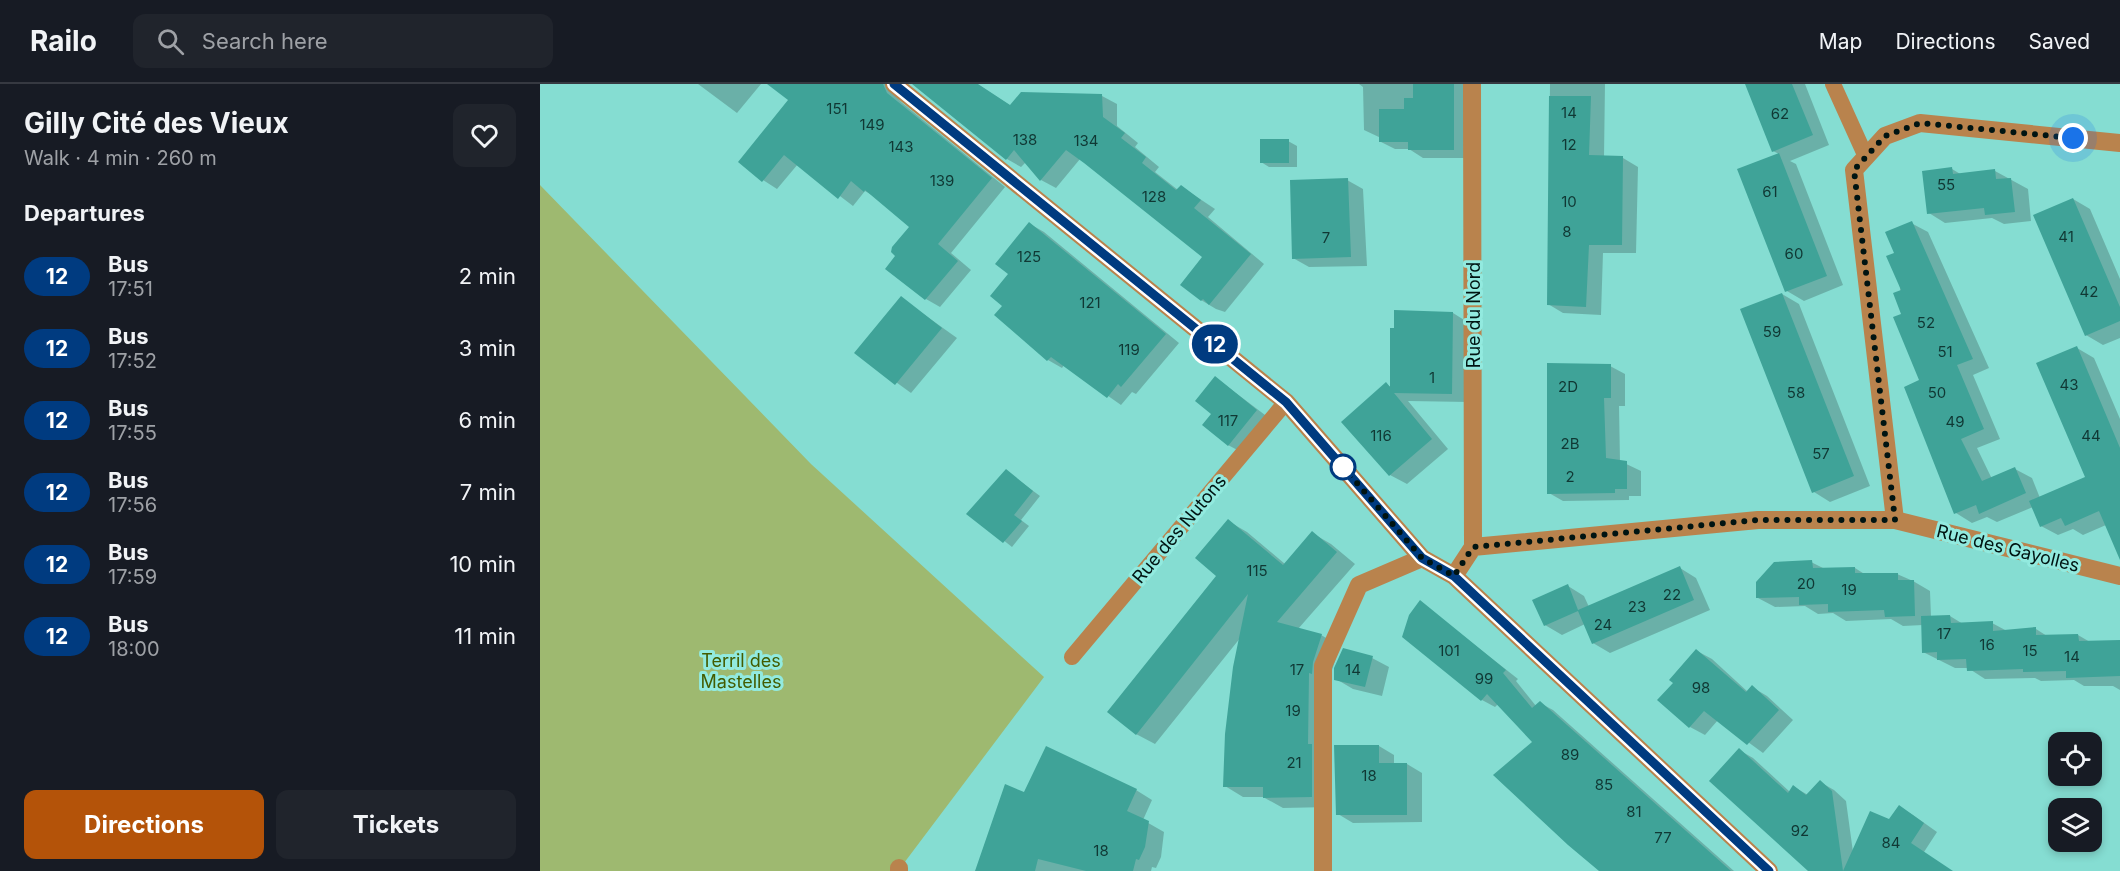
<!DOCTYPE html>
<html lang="en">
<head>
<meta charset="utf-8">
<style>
  :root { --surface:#171b24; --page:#20242c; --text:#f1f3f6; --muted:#9ea1a6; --line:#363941; --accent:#b45309 }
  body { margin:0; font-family:Inter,sans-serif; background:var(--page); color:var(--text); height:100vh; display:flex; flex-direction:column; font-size:22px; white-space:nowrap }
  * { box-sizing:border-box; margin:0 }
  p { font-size:20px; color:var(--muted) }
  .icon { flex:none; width:33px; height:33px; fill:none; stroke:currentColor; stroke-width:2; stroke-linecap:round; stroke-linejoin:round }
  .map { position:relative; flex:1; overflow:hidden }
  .drawer { display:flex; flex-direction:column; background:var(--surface); width:540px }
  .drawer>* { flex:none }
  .badge { padding:0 12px; border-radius:20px; font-size:21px; line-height:39px }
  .buttons { position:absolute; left:1508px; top:648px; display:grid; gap:12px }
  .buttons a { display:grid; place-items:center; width:54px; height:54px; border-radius:12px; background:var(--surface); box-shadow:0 3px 9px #0003; font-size:30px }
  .you { position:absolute; width:30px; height:30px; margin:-15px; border:4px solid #fff; border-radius:50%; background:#1a73e8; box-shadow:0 0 0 9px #1a73e833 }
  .map>.badge { position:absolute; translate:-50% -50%; box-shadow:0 0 0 3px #fff }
  h2 { padding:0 24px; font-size:22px; line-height:54px }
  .round { display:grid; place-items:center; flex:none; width:63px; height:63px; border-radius:12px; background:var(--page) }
  .overview { display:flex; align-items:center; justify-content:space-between; height:102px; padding:0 24px }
  h1 { font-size:28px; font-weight:700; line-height:45px }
  .button { display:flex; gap:12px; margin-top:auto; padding:12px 24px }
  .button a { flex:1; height:69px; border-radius:12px; background:var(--accent); color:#fff; font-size:24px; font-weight:700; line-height:69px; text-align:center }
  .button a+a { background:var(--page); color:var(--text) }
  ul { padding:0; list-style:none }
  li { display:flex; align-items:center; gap:18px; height:72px; padding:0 24px }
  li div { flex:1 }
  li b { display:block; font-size:22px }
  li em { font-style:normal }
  li .badge { min-width:66px; font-weight:700; text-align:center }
  header { display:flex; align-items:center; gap:36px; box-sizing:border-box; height:84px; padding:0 30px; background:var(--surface); border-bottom:2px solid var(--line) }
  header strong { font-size:28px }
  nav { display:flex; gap:33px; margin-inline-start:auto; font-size:21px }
  .search { width:420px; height:54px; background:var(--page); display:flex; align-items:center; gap:15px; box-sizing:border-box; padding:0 21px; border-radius:12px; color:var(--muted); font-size:22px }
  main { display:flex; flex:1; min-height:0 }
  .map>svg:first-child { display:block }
</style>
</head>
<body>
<header>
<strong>Railo</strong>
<div class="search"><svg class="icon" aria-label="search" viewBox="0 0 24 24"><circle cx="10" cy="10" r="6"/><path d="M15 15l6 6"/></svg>Search here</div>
<nav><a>Map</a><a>Directions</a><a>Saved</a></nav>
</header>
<main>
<section class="drawer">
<div class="overview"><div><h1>Gilly Cité des Vieux</h1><p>Walk · 4 min · 260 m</p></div><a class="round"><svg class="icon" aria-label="heart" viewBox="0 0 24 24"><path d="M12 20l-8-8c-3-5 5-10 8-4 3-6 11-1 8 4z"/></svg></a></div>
<h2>Departures</h2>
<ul>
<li><span class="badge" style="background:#003b80;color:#fff">12</span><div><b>Bus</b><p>17:51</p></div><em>2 min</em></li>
<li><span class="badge" style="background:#003b80;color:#fff">12</span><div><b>Bus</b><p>17:52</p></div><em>3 min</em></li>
<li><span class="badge" style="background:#003b80;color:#fff">12</span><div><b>Bus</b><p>17:55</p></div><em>6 min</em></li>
<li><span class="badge" style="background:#003b80;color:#fff">12</span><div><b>Bus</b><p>17:56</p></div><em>7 min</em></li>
<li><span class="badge" style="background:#003b80;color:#fff">12</span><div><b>Bus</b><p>17:59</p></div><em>10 min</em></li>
<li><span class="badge" style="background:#003b80;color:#fff">12</span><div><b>Bus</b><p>18:00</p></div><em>11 min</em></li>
</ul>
<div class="button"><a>Directions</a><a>Tickets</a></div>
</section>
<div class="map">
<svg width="1580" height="787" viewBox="0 0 1580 787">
  <rect width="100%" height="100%" fill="#85ddd2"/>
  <!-- green -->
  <path fill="#9eb970" d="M0 101 271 380 504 593 358 787H0Z"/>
  <!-- shadow -->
  <path fill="#0003" d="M158 0H221L197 29Z
    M230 0H363L357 13 361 18 465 103 411 169 431 186 400 223 386 215 357 172 371 143 337 114 325 107 313 122 258 80 237 105 223 96 250 16Z
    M373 0H437L471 22 562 12 577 20V42L598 59 595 63 619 83 615 88 638 106 642 103 675 125 668 133 724 180 685 228 676 225 661 216 664 173 540 75 516 104 501 96 486 78 481 83 467 75Z
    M819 0H928L927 74H883L869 65H855L841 58V54L824 46 823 3Z
    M1010 0H1065L1064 73 1083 74 1098 83 1096 169H1063L1061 231 1023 229 1008 220Z
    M1207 0H1265L1289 61 1250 77 1256 80 1303 201 1264 217 1247 207 1239 70 1233 67Z
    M748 57 757 62V83H729L721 78Z
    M1412 85 1422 91 1455 87 1488 105 1491 137 1464 140 1452 134 1405 139 1389 129Z
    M807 96 823 105 827 182 769 183 753 174Z
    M1533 115 1550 125 1580 195V254L1563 261 1546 251Z
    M1371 139 1388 148 1449 284 1433 291 1460 355 1437 364 1452 395 1475 385 1492 394 1500 414 1547 394 1537 264 1554 274 1580 335V459L1566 441 1543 451 1533 445 1518 451 1501 442 1493 423 1457 438 1447 433 1432 439 1416 429 1363 230 1356 170Z
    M490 140 504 148 639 259 596 310 592 308 581 321 524 281 522 284 508 276 464 222 470 190Z
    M1242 210 1259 220 1330 402 1290 418 1274 408Z
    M361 214 417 254 371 309 316 269Z
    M913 229 929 239 928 318 868 317 908 365 867 400 850 391 846 300 851 303Z
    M1070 282 1085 290V322H1079L1080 377 1101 387V412H1089V416L1023 417 1009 409Z
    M676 294 729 334 701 368 688 361 673 330Z
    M466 387 500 412 481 436 489 442 472 463 429 429Z
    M688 437 707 448 745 480 772 449 791 460 815 480 758 545 781 551 800 562 791 589 790 723 743 724 723 713H703L685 702 701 553 615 660 596 650 678 491Z
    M1271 478 1285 485 1315 484 1326 491 1357 490 1373 497 1390 507 1391 533 1410 532 1423 540 1452 539 1467 547 1496 545 1507 552 1538 551 1550 558 1580 557V606L1573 602H1544L1534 596 1501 597 1495 594 1445 595 1428 584H1415L1383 568V541L1363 542 1351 535 1306 537 1293 529 1278 530 1265 522 1235 523 1218 514Z
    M1140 484 1156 494 1170 526 1070 569 1053 559 1045 540 1022 551 1005 541 1028 502 1044 512 1049 523Z
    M880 518 978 595 976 597 996 622 1000 619 1013 626 1194 787H1061L994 658 958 620 955 623 942 616 863 553Z
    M1157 567 1172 575 1208 608 1212 603 1227 612 1253 636 1223 669 1178 636 1165 651 1150 643Z
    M832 574 849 583 842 612 813 605 796 595Z
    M839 662 854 671V680H867L882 689V738L813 739 798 730Z
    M1199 666 1213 674 1250 708 1254 703 1268 711 1280 698 1294 706 1306 717 1313 768 1349 737 1360 723 1373 731 1397 748 1384 768 1403 787H1269Z
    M596 706 612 716 603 736 624 748 621 773 616 784 612 783 611 787H438L485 710Z"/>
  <!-- building -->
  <path fill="#3fa398" d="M227 0H343L347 9 452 94 398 160 418 177 385 216 345 185 355 172 351 168 352 163 369 143 325 106 324 108 311 97 298 115 244 71 222 98 198 78 248 16Z
    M372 0H438L470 21 481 8 562 10 563 33 585 49 581 54 606 73 602 79 636 106 641 101 661 116 654 124 711 170 669 221 663 215 661 217 640 201 662 173 544 79 526 66 500 97 474 66 466 76Z
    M873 0H914V66H868V58H839V25H864V14H873Z
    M1205 0H1252L1273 51 1232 68Z
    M1009 12H1051L1049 71 1083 72 1082 161H1049L1046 223 1007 221Z
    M720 55H749V79H720Z
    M1239 69 1287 192 1245 208 1197 85Z
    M1412 83 1413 90 1455 85 1456 95 1471 94 1475 128 1445 131 1444 124 1387 130 1382 87Z
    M808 94 811 173 752 175 750 96Z
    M1533 114 1580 223V237L1545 252 1493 131Z
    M1372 137 1433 275 1417 281 1444 345 1421 355 1442 397 1475 383 1486 409 1439 430 1436 421 1414 430 1364 303 1379 296 1353 233 1361 230 1353 209 1361 206 1346 172 1354 169 1345 148Z
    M489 138 626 250 581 303 578 300 567 314 511 273 507 277 454 231 462 222 450 212 468 190 455 180Z
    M1242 209 1314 392 1272 409 1200 225Z
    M361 212 402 244 355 301 314 269Z
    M854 226 913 228 912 310 854 309 892 355 849 392 801 338 846 298 850 303V244H854Z
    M1537 262 1580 364V476L1559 427 1525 442 1521 434 1500 443 1489 417 1545 393 1496 279Z
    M1007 279 1071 280V314H1064L1066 374 1087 377V405H1075V409L1007 410Z
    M675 292 717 326 688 362 662 341 671 330 655 317Z
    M466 385 493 407 474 431 482 437 463 459 426 430Z
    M688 435 743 481 772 447 797 468 737 538 782 550 773 578 772 590 769 589 768 660H772V713L723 714V703H683L685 650 693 583 708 510 596 651 567 628 676 492 655 474Z
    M1272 476 1273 484 1315 483V489H1358V496H1374L1375 532 1345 533 1344 526 1288 528V520L1259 521V513L1216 514V498L1234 478Z
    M1140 482 1154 516 1052 560 1038 527 1004 542 992 516 1028 500 1038 526Z
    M880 516 966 586 963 589 992 624 1000 617 1191 787H1059L1028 761 953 691 992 658 947 610 941 617 862 553 869 531Z
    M1410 531 1411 539 1453 537V547L1496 543V551L1538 550 1539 557 1580 556V592L1526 594V587L1483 588V585L1427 587 1426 575 1397 576V568L1382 569 1381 532Z
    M803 564 833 572 825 603 794 596V584Z
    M1156 565 1206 608 1212 601 1239 626 1207 661 1164 627 1149 644 1117 616 1133 599 1129 596Z
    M794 661H839V679H867V731H796Z
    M506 662 597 705 587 727 609 737 605 763 599 776 596 775 593 787H546L498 775 495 787H435L465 700 484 708Z
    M1199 664 1248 709 1253 701 1266 711 1280 696 1292 707 1303 787 1330 727 1349 735 1359 721 1384 739 1371 759 1413 787H1268L1169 697Z"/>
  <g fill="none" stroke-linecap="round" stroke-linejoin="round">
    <!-- lane -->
    <path stroke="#b9834d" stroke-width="16" d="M1293 0 1326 73
      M532 573 746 318"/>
    <!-- street -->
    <path stroke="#b9834d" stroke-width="18" d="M354 0 746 318 882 474 914 492 1229 787
      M932 0 933 463
      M1355 436 1314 86 1345 52 1380 39 1580 59
      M914 492 933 463 1218 436H1355L1580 492
      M359 787V784
      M783 787V582L819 501 882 474"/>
  </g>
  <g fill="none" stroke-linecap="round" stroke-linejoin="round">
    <!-- line casing -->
    <g stroke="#fff" stroke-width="14">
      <path id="line" d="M354 0 746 318 882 474 914 492 1229 787"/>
    </g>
    <!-- line -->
    <use href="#line" stroke="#003b80" stroke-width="9"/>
    <!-- walk -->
    <path stroke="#001412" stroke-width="6" stroke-dasharray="0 10.8" d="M803 383 882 474 914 492 933 463 1218 436H1355L1314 86 1345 52 1380 39 1533 54"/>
  </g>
  <!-- markers -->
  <circle fill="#fff" stroke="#003b80" stroke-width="3" cx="803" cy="383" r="12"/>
  <g text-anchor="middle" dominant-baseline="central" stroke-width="6" stroke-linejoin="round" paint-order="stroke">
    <!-- number labels -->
    <g font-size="15" fill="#103834">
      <text x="297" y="24">151</text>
      <text x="1029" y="28">14</text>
      <text x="1240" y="29">62</text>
      <text x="332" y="40">149</text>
      <text x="485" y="55">138</text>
      <text x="546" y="56">134</text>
      <text x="1029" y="60">12</text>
      <text x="361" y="62">143</text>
      <text x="402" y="96">139</text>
      <text x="1406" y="100">55</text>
      <text x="1230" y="107">61</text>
      <text x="614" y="112">128</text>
      <text x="1029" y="117">10</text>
      <text x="1027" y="147">8</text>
      <text x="1526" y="152">41</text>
      <text x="786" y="153">7</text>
      <text x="1254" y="169">60</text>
      <text x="489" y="172">125</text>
      <text x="1549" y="207">42</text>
      <text x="550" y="218">121</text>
      <text x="1386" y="238">52</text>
      <text x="1232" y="247">59</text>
      <text x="589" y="265">119</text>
      <text x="1405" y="267">51</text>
      <text x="892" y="293">1</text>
      <text x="1529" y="300">43</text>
      <text x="1028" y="302">2D</text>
      <text x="1256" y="308">58</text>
      <text x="1397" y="308">50</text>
      <text x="688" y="336">117</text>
      <text x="1415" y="337">49</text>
      <text x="841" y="351">116</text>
      <text x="1551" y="351">44</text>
      <text x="1030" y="359">2B</text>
      <text x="1281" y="369">57</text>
      <text x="1030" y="392">2</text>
      <text x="717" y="486">115</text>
      <text x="1266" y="499">20</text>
      <text x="1309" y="505">19</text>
      <text x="1132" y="510">22</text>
      <text x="1097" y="522">23</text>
      <text x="1063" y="540">24</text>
      <text x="1404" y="549">17</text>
      <text x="1447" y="560">16</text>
      <text x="909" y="566">101</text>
      <text x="1490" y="566">15</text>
      <text x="1532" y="572">14</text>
      <text x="757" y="585">17</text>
      <text x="813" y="585">14</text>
      <text x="944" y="594">99</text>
      <text x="1161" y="603">98</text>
      <text x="753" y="626">19</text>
      <text x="1030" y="670">89</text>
      <text x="754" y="678">21</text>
      <text x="829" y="691">18</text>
      <text x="1064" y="700">85</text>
      <text x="1094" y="727">81</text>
      <text x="1260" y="746">92</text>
      <text x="1123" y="753">77</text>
      <text x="1351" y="758">84</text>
      <text x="561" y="766">18</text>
    </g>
    <!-- street labels -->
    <g font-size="18" fill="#001412" stroke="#92eadf">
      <text transform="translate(933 231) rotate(-90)">Rue du Nord</text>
      <text transform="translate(639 445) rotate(-50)">Rue des Nutons</text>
      <text transform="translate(1468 464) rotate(14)">Rue des Gayolles</text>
    </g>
    <!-- park labels -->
    <g font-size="18" fill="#435c00" stroke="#92eadf">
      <text x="201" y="576">Terril des<tspan x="201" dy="21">Mastelles</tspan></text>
    </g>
  </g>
</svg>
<div class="buttons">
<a><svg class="icon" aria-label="locate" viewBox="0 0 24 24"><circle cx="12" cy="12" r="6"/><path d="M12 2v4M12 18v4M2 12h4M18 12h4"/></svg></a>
<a><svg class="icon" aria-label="layers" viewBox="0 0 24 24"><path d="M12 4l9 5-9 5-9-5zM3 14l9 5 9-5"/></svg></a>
</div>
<div class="you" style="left:1533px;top:54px"></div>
<b class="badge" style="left:675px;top:260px;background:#003b80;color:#fff">12</b>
</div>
</main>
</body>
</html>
